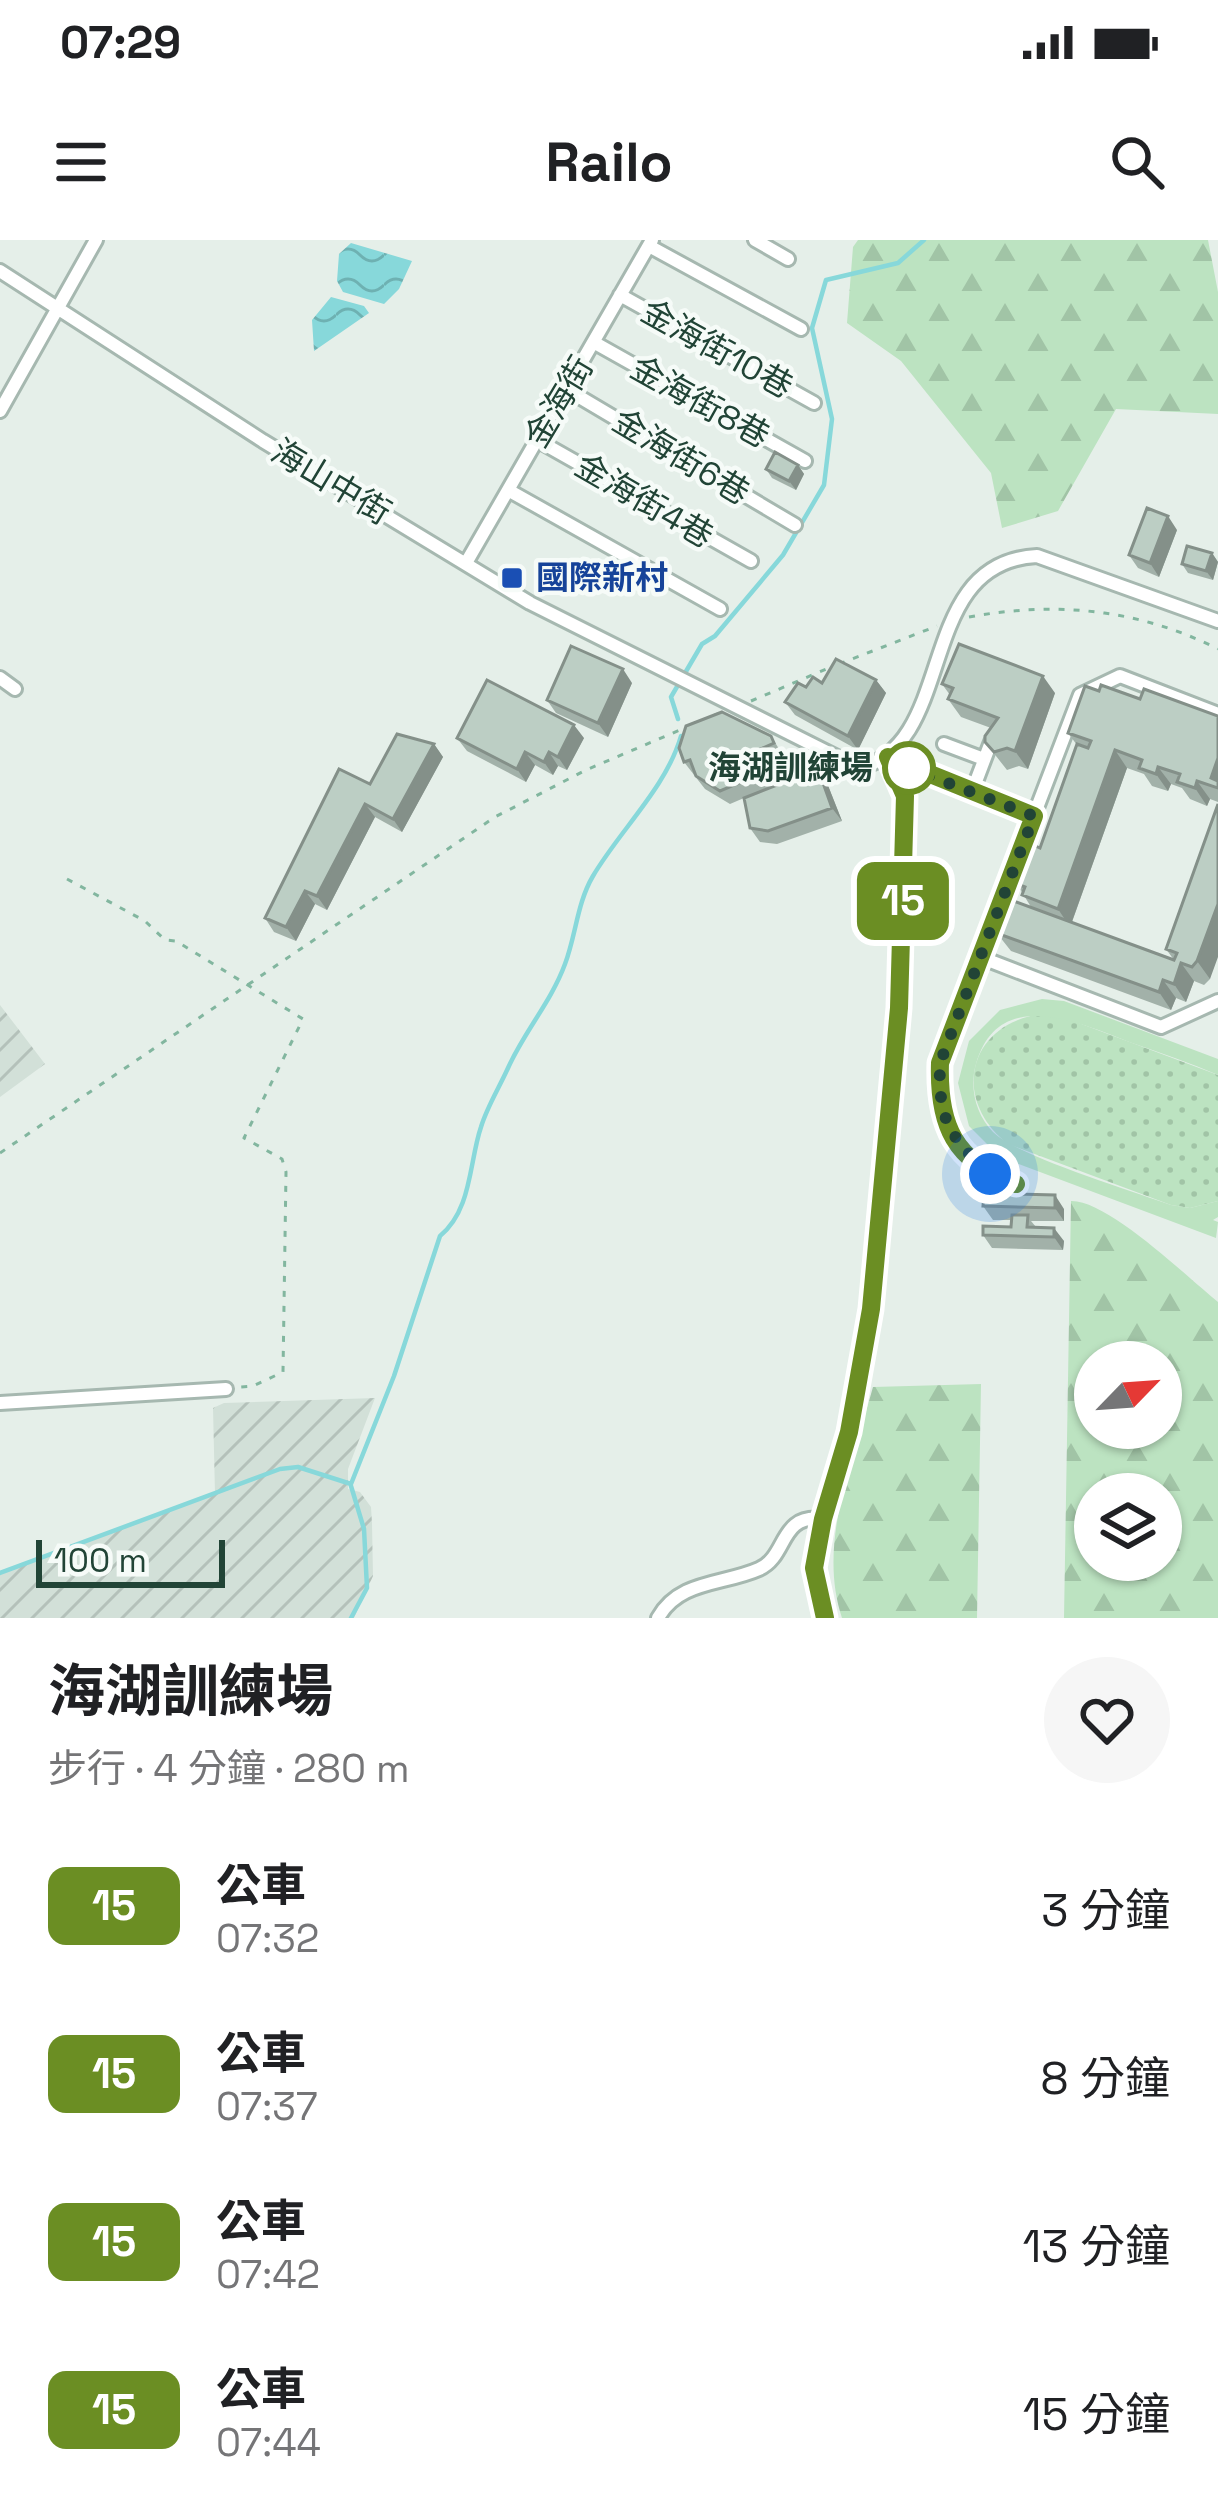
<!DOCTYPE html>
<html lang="zh-TW">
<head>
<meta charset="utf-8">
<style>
  :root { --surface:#fff; --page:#f6f6f6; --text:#202124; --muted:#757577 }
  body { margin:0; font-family:"Space Grotesk","Noto Sans TC",sans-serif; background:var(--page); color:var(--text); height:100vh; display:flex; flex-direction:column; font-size:45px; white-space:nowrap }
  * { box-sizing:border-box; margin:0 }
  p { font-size:39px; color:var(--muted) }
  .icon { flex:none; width:66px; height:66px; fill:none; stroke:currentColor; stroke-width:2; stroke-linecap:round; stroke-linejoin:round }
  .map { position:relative; height:1378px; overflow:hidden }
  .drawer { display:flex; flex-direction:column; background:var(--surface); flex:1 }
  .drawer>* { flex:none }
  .badge { padding:0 24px; border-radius:18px; font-size:42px; line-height:78px }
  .needle { width:78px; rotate:65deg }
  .fabs { position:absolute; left:1074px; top:1101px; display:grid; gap:24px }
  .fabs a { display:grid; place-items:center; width:108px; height:108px; border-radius:50%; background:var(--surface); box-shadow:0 3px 9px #0004; font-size:60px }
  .scale { position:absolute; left:36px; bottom:30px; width:189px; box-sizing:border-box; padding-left:12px; border:6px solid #214436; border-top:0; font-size:33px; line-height:42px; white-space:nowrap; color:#214436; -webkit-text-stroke:9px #f6fbf8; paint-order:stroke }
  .you { position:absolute; width:60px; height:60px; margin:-30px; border:9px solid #fff; border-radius:50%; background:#1a73e8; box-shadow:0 0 0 18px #1a73e833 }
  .map>.badge { position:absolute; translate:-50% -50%; box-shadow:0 0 0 6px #fff }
  .round { display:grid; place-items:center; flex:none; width:126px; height:126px; border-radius:63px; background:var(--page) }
  .headline { display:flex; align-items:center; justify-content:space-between; height:204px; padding:0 48px }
  h1 { font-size:57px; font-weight:700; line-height:90px }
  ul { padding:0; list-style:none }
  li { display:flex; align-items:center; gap:36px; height:168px; padding:0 48px }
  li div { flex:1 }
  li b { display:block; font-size:45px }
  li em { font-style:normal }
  li .badge { min-width:132px; font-weight:700; text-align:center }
  .status { display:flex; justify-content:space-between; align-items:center; height:84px; padding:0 60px; background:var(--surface); direction:ltr }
  .status svg { height:33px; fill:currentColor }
  header { display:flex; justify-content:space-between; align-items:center; height:156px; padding:0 48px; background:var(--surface); font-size:54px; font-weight:700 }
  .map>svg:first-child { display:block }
</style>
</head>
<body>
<div class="status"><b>07:29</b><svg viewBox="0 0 49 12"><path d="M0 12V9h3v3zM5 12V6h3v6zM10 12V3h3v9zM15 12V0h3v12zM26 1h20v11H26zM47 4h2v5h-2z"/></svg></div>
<header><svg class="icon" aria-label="menu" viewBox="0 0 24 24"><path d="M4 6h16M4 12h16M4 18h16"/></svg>Railo<svg class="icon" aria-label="search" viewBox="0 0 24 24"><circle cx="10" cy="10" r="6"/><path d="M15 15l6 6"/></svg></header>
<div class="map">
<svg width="1218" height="1378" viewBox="0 0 1218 1378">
  <defs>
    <pattern id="industrial-furrows" width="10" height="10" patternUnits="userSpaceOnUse" patternTransform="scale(3)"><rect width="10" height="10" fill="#d2e0d8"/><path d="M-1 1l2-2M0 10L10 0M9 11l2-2" fill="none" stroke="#b4c1ba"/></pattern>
    <pattern id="grass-dots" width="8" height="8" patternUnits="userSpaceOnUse" patternTransform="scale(3)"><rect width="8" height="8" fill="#bce3c1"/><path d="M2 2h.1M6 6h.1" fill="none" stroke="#a1c4a6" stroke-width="1.8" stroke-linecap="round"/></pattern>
    <pattern id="forest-firs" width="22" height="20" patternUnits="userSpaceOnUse" patternTransform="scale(3)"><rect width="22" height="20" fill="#bce3c1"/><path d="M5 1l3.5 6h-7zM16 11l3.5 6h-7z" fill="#a1c4a6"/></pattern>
    <pattern id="water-waves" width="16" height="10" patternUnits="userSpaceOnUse" patternTransform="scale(3)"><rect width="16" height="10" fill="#87d8da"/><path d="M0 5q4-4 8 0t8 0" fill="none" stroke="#6eb1b2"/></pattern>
  </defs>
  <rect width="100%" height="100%" fill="#e5efe9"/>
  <!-- industrial -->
  <path fill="url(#industrial-furrows)" d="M0 765 45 824 0 857Z
    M375 1158 348 1229V1249L360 1252 371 1267 372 1283 373 1336 354 1378H0V1333L215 1254 213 1168 224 1163Z"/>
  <!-- grass -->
  <path fill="url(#grass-dots)" d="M1042 774 1060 776 1218 835V961L1190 968 1171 965 1008 904C950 859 968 783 1042 774Z"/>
  <!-- forest -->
  <path fill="url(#forest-firs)" fill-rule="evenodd" d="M858 0H1208L1218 52V174L1116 169 1058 271 1002 288 991 233 901 121 847 83 853 7Z
    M1071 961C1108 960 1187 1037 1218 1062V1378H1064ZM1161 1122V1188H1095V1122ZM1161 1254V1320H1095V1254Z
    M981 1144 977 1378H842C817 1303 853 1221 873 1147Z"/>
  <!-- pitch -->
  <path fill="#bce3c1" d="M1042 759 1064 761 1218 819V835C1190 823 1161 813 1132 803 1081 784 999 744 976 824 969 848 976 875 993 892 1017 916 1133 951 1171 965L1190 968 1218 961V977L1213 980 1218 982 1216 998 1000 917 969 886 958 843 969 801 1000 770Z"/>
  <!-- water -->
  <path fill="url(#water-waves)" d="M351 3 412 21 399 49 384 64 343 52 337 41 339 14Z
    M331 57 364 66 369 73 314 111 312 80Z"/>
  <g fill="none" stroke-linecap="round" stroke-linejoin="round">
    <!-- stream -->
    <path stroke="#87d8da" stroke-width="4.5" d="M678 479 671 457 702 404 715 396 783 315 824 245 832 179 812 88 826 40 898 23 924 0
      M0 1333 280 1229 298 1227 351 1244 394 1136 440 996C472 970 469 922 481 887 487 867 499 848 508 828 524 792 551 762 565 724 576 695 577 663 593 636 620 590 666 548 681 496
      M351 1378 367 1348 364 1289 351 1246"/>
    <!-- minor casing -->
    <g stroke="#a6b8b0" stroke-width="18">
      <path id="minor" d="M755 0 788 19
        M649 6 801 89
        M0 31 263 201 530 363 859 528C959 504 913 322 1037 316L1218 381
        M620 55 814 163
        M595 103 805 221
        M566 149 795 285
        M0 171 96 0
        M537 200 751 321
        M508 250 720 369
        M466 323 652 0
        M0 438 15 449
        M1218 474 1120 436 1080 455 980 717 1161 787 1218 761
        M944 504 984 519
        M889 517 1034 576
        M972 552 991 502
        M980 717C967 751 948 787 940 822 927 878 965 925 1016 944
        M0 1163 226 1149
        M658 1378C679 1340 723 1345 759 1329 788 1316 779 1274 822 1279
        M825 1378 814 1328 822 1279 849 1192 871 1069 899 768 905 556 888 516"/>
    </g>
    <!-- path -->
    <path stroke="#82b69f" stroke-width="3" stroke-dasharray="6 9" stroke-linecap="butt" d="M969 377C1056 361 1139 369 1218 409
      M839 424 937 386
      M751 461 831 427
      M67 639 145 681 165 700 176 701 303 779 244 898 282 919 286 932 283 1132 253 1146 240 1147
      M0 913 495 577 586 530 720 473"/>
    <!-- minor -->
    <use href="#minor" stroke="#fff" stroke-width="12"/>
  </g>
  <!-- wall -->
  <path fill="#a2b1a9" d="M798 225 804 234 796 250 772 238 766 229Z
    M1177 290 1159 337 1138 328 1129 315Z
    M1212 313 1218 322 1213 340 1188 333 1182 324Z
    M876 440 886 453 858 510 795 475 785 462 806 447 822 443Z
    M632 443 608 497 556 473 547 460Z
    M942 444 1055 453 1028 529 1019 526 1007 530 985 502 991 488 961 477 948 459 950 455Z
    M1099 451 1218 476V562L1210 559 1207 566 1190 559 1182 548 1171 544 1168 551 1152 546 1144 534 1127 528 1072 682 1174 720 1166 709 1218 564 1210 739 1204 745 1194 741 1186 762 1176 758 1171 770 1011 711 992 687 1006 672 1031 667 1017 644 1040 608 1077 505 1068 493Z
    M771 496 784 517 766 524 775 546 827 543 842 581 777 604 760 602 750 588 744 558 730 564 705 549 684 522Z
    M457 498H584L567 530 558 526 553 535 535 525 526 542 467 511Z
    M434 504 443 517 402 592 375 577 327 670 315 664 296 701 274 692 265 678 370 544Z
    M983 966 1064 969V981H1031L1036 987 1064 1001 1063 1010 992 1008 983 995 1011 987V980H993Z"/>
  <!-- shaded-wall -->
  <path fill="#849089" d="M798 225 804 234 796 250 789 241Z
    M1168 276 1177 290 1159 337 1150 323Z
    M1212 313 1218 322 1213 340 1206 331Z
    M623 429 632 443 608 497 598 483Z
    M1043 436 1055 453 1028 529 1015 511Z
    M876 440 886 453 858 510 848 496Z
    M574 485 584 498 567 530 558 517Z
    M434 504 443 517 402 592 393 579Z
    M1115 510 1127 528 1070 687 1058 669Z
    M756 511 766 524 775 546 765 532Z
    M525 512 535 525 526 542 517 529Z
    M549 512 558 526 553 535 544 522Z
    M1218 518V548L1211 538Z
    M1158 527 1171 544 1168 551 1156 534Z
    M818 529 827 543 842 581 832 568Z
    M1197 541 1210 559 1207 566 1195 548Z
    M365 564 375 577 327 670 317 656Z
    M305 651 315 664 296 701 286 687Z
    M1218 664V717L1210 739 1197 721Z
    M1181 723 1194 741 1186 762 1174 744Z
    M1163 740 1176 758 1171 770 1159 752Z
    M1055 955 1064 969V981L1055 968Z
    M1054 988 1064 1001 1063 1010 1054 997Z"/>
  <!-- building -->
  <path fill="#bccec4" stroke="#849089" stroke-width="3" d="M775 212 798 225 789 241 766 229Z
    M1147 268 1168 276 1150 323 1129 315Z
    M1187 306 1212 313 1206 331 1182 324Z
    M959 404 1043 436 1015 511 1007 508 994 512 985 502V496L998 478 948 459 953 448 942 444Z
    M571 406 623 429 598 483 547 460Z
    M836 419 876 440 848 496 785 462 798 443 806 447 813 437 822 443Z
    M487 440 574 485 558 517 549 512 544 522 525 512 517 529 457 498Z
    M1101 445 1140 459 1144 449 1218 476V518L1211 538 1218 541V548L1197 541 1195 548 1177 542 1180 534 1158 527 1156 534 1139 528 1142 520 1115 510 1058 669 1022 655 1025 647 1017 644 1031 604 1040 608 1077 504 1088 508 1091 501 1068 493 1085 446 1099 451Z
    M722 472 771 496 774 503 756 511 765 532 720 551 696 536 690 520 684 522 679 508 686 486Z
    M397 494 434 504 393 579 365 564 317 656 305 651 286 687 265 678 339 529 370 544Z
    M818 529 832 568 768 591 750 588 744 558Z
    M1218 564V664L1197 721 1192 727 1181 723 1174 744 1163 740 1159 752 999 694 1000 690 992 687 999 669 1006 672 1011 660 1174 720 1177 713 1166 709Z
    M984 953 1055 955V968L983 966Z
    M1012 975H1028L1027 987 1054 988V997L983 995V986L1011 987Z"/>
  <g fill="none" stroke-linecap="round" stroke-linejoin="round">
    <!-- line casing -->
    <g stroke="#fff" stroke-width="27">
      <path id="line" d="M825 1378 814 1328 823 1279 849 1192 871 1069 899 768 905 556 888 517 1034 576 940 823C938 885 954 922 1016 944"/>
    </g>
    <!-- line -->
    <use href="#line" stroke="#6b8e23" stroke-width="18"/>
    <!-- walk -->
    <path stroke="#214436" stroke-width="12" stroke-dasharray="0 21.6" d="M909 528 1034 576 940 823C938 879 949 897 990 934"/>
  </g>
  <!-- markers -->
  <rect fill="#1a4fb4" stroke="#f6fbf8" stroke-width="4.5" x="500" y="326" width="24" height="24" rx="6"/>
  <circle fill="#fff" stroke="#6b8e23" stroke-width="6" cx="909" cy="528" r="24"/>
  <g text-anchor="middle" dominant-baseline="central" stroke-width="9" stroke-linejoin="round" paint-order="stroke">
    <!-- street labels -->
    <g font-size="33" fill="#214436" stroke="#f6fbf8">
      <text transform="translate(717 109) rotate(29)">金海街10巷</text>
      <text transform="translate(559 162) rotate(-59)">金海街</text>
      <text transform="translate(700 162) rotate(29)">金海街8巷</text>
      <text transform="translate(681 217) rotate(31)">金海街6巷</text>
      <text transform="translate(331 242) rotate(31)">海山中街</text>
      <text transform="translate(644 261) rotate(30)">金海街4巷</text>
    </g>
    <!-- transit labels -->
    <g font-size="33" font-weight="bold" fill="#164399" stroke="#f6fbf8" text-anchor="start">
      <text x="536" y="338">國際新村</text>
    </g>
    <!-- stop labels -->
    <g font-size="33" font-weight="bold" fill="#214436" stroke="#f6fbf8" text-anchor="end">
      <text x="873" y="528">海湖訓練場</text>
    </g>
  </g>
</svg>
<div class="fabs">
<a><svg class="needle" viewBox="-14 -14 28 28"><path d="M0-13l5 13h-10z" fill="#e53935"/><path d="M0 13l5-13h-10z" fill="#757577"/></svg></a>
<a><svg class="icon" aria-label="layers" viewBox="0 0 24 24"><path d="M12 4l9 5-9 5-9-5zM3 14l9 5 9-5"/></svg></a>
</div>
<div class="scale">100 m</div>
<div class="you" style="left:990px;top:934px"></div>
<b class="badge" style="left:903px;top:661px;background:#6b8e23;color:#fff">15</b>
</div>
<section class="drawer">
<div class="headline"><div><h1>海湖訓練場</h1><p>步行 · 4 分鐘 · 280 m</p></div><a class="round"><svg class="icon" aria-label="heart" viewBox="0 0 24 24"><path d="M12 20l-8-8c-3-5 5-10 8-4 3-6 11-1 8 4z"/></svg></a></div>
<ul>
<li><span class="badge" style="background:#6b8e23;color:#fff">15</span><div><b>公車</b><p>07:32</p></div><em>3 分鐘</em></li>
<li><span class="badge" style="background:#6b8e23;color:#fff">15</span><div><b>公車</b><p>07:37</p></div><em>8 分鐘</em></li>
<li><span class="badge" style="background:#6b8e23;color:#fff">15</span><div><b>公車</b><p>07:42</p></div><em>13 分鐘</em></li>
<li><span class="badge" style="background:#6b8e23;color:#fff">15</span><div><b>公車</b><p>07:44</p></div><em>15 分鐘</em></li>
</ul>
</section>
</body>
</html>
